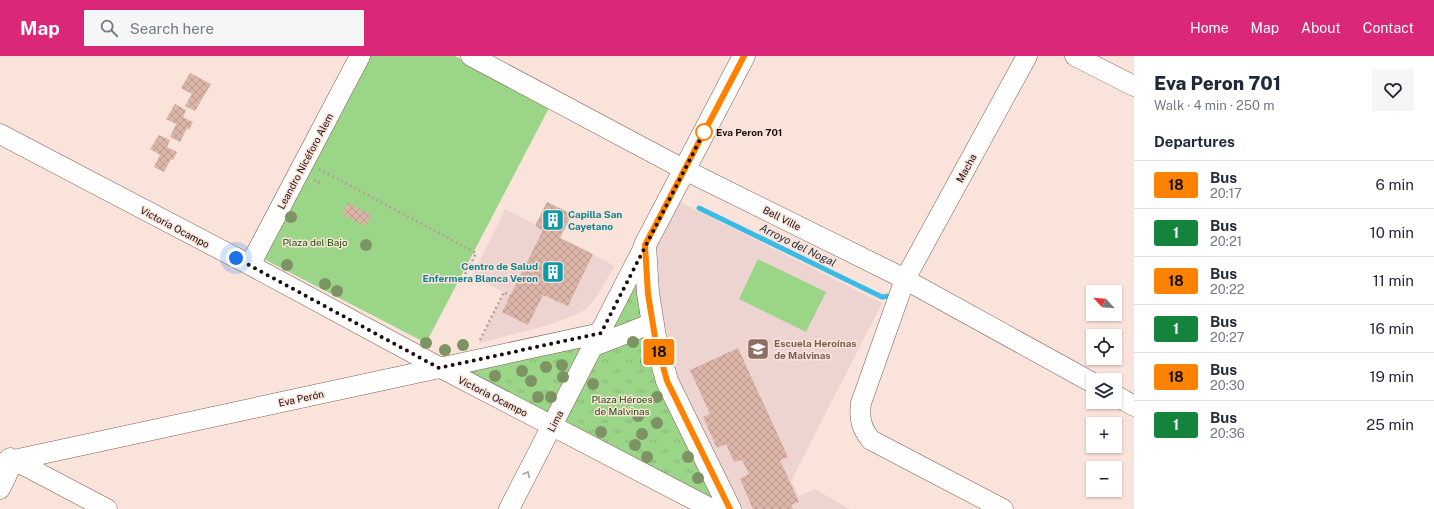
<!DOCTYPE html>
<html lang="en">
<head>
<meta charset="utf-8">
<style>
  :root { --surface:#fff; --page:#f6f6f7; --text:#1f2937; --muted:#747a83; --line:#e0e1e3; --accent:#db2777 }
  body { margin:0; font-family:"Public Sans",sans-serif; background:var(--page); color:var(--text); height:100vh; display:flex; flex-direction:column; font-size:15px; white-space:nowrap }
  * { box-sizing:border-box; margin:0 }
  p { font-size:13px; color:var(--muted) }
  .icon { flex:none; width:22px; height:22px; fill:none; stroke:currentColor; stroke-width:2; stroke-linecap:round; stroke-linejoin:round }
  .map { position:relative; flex:1; overflow:hidden }
  .panel { display:flex; flex-direction:column; background:var(--surface); width:300px }
  .panel>* { flex:none }
  .badge { padding:0 8px; border-radius:3px; font-size:14px; line-height:26px }
  .needle { width:26px; rotate:296deg }
  .fabs { position:absolute; left:1086px; top:229px; display:grid; gap:8px }
  .fabs a { display:grid; place-items:center; width:36px; height:36px; border-radius:0px; background:var(--surface); box-shadow:0 1px 3px #0004; font-size:20px }
  .you { position:absolute; width:20px; height:20px; margin:-10px; border:3px solid #fff; border-radius:50%; background:#1a73e8; box-shadow:0 0 0 6px #1a73e833 }
  .map>.badge { position:absolute; translate:-50% -50%; box-shadow:0 0 0 2px #fff }
  h2 { padding:0 20px; font-size:15px; line-height:36px }
  .round { display:grid; place-items:center; flex:none; width:42px; height:42px; border-radius:0px; background:var(--page) }
  .overview { display:flex; align-items:center; justify-content:space-between; height:68px; padding:0 20px }
  h1 { font-size:19px; font-weight:800; line-height:30px }
  ul { padding:0; list-style:none }
  li { display:flex; align-items:center; gap:12px; height:48px; padding:0 20px; border-top:1px solid var(--line) }
  li div { flex:1 }
  li b { display:block; font-size:15px }
  li em { font-style:normal }
  li .badge { min-width:44px; font-weight:700; text-align:center }
  header { display:flex; align-items:center; gap:24px; box-sizing:border-box; height:56px; padding:0 20px; background:var(--accent); color:#fff }
  header strong { font-size:19px }
  nav { display:flex; gap:22px; margin-inline-start:auto; font-size:14px }
  .search { width:280px; height:36px; background:var(--page); display:flex; align-items:center; gap:10px; box-sizing:border-box; padding:0 14px; border-radius:0px; color:var(--muted); font-size:15px }
  main { display:flex; flex:1; min-height:0 }
  .map>svg:first-child { display:block }
</style>
</head>
<body>
<header>
<strong>Map</strong>
<div class="search"><svg class="icon" aria-label="search" viewBox="0 0 24 24"><circle cx="10" cy="10" r="6"/><path d="M15 15l6 6"/></svg>Search here</div>
<nav><a>Home</a><a>Map</a><a>About</a><a>Contact</a></nav>
</header>
<main>
<div class="map">
<svg width="1134" height="453" viewBox="0 0 1134 453">
  <defs>
    <pattern id="grass-tufts" width="24" height="20" patternUnits="userSpaceOnUse"><rect width="24" height="20" fill="#9ad588"/><path d="M3 7l-1-3M5 7V3M7 7l1-3M15 17l-1-3M17 17v-4M19 17l1-3" fill="none" stroke="#84b674"/></pattern>
    <pattern id="building-cross-hatch" width="8" height="8" patternUnits="userSpaceOnUse"><rect width="8" height="8" fill="#dbb5a8"/><path d="M0 0l8 8M0 8l8-8" fill="none" stroke="#bb9a8f"/></pattern>
  </defs>
  <rect width="100%" height="100%" fill="#fae3db"/>
  <!-- education -->
  <path fill="#eed4d0" d="M670 141 882 247 791 425 799 440 815 433 849 453H730L667 325 645 189Z"/>
  <!-- medical -->
  <path fill="#eed4d1" d="M505 153 615 210 596 241 588 251 578 258 549 269 479 287 504 236 472 221Z"/>
  <!-- grass -->
  <path fill="url(#grass-tufts)" d="M645 189 655 281 730 453 439 311 601 277Z"/>
  <!-- pitch -->
  <path fill="#9ad588" d="M367 0H455L550 50 426 287 262 202Z
    M758 203 826 236 806 276 739 243Z"/>
  <g fill="none" stroke-linecap="round" stroke-linejoin="round">
    <!-- stream -->
    <path stroke="#3abbe5" stroke-width="5" d="M699 152 882 241 888 240"/>
  </g>
  <!-- building -->
  <path fill="url(#building-cross-hatch)" d="M190 17 211 28 195 55 185 50 192 38 181 32Z
    M175 48 186 54 183 61 193 66 189 74 187 72 180 86 170 81 176 68 166 63Z
    M159 79 170 84 167 91 177 96 173 104 171 103 164 116 154 111 160 99 150 93Z
    M547 146 572 158 560 182 593 198 568 250 543 239 528 269 502 256 543 174 535 170Z
    M348 147 371 159 365 170 342 158Z
    M738 292 788 401 780 404 799 446 791 449 793 453H753L740 423 749 418 742 404 734 406 726 388 717 392 703 361 710 358 690 314Z"/>
  <g fill="none" stroke-linecap="round" stroke-linejoin="round">
    <!-- minor casing -->
    <g stroke="#805f53" stroke-width="21">
      <path id="minor" d="M471 0 685 114 897 219 1093 327
        M1075 0 1134 30
        M0 78 250 209 439 311 712 453
        M250 209 360 0
        M594 290 653 267
        M1115 339 1134 350
        M10 402 107 453
        M0 407 601 277
        M0 433 14 404
        M509 453 645 189
        M1003 453 871 384C861 372 859 362 861 347L905 223 1027 0"/>
    </g>
    <!-- major casing -->
    <g stroke="#805f53" stroke-width="23">
      <path id="major" d="M730 453 667 325 655 281 648 237 645 189 744 0"/>
    </g>
    <!-- path -->
    <path stroke="#b4a09a" stroke-width="2.5" stroke-dasharray="2 3" stroke-linecap="butt" d="M319 113 476 197 466 217 462 215
      M314 124 319 126 317 130
      M480 284 504 236 510 240"/>
    <!-- minor -->
    <use href="#minor" stroke="#fff" stroke-width="20"/>
    <!-- major -->
    <use href="#major" stroke="#fff" stroke-width="22"/>
  </g>
  <!-- trees -->
  <g fill="#7e9363">
    <circle cx="291" cy="161" r="6"/>
    <circle cx="366" cy="189" r="6"/>
    <circle cx="287" cy="209" r="6"/>
    <circle cx="325" cy="228" r="6"/>
    <circle cx="337" cy="235" r="6"/>
    <circle cx="633" cy="286" r="6"/>
    <circle cx="426" cy="287" r="6"/>
    <circle cx="463" cy="289" r="6"/>
    <circle cx="445" cy="294" r="6"/>
    <circle cx="646" cy="305" r="6"/>
    <circle cx="562" cy="309" r="6"/>
    <circle cx="546" cy="311" r="6"/>
    <circle cx="522" cy="315" r="6"/>
    <circle cx="495" cy="320" r="6"/>
    <circle cx="563" cy="321" r="6"/>
    <circle cx="531" cy="325" r="6"/>
    <circle cx="593" cy="328" r="6"/>
    <circle cx="538" cy="341" r="6"/>
    <circle cx="551" cy="341" r="6"/>
    <circle cx="657" cy="341" r="6"/>
    <circle cx="638" cy="360" r="6"/>
    <circle cx="657" cy="367" r="6"/>
    <circle cx="601" cy="376" r="6"/>
    <circle cx="642" cy="378" r="6"/>
    <circle cx="635" cy="389" r="6"/>
    <circle cx="647" cy="401" r="6"/>
    <circle cx="688" cy="401" r="6"/>
    <circle cx="698" cy="422" r="6"/>
  </g>
  <!-- one-way arrows -->
  <defs><path id="oneway-chevron" d="M-2-3.5L2.5 0L-2 3.5" fill="none" stroke-width="1.6" stroke-linecap="round" stroke-linejoin="round"/></defs>
  <use stroke="#a49f9d" href="#oneway-chevron" transform="translate(527 418) rotate(-62)"/>
  <g fill="none" stroke-linecap="round" stroke-linejoin="round">
    <!-- line casing -->
    <g stroke="#fff" stroke-width="9">
      <path id="line" d="M730 453 667 325 655 281 648 238 645 189 744 0"/>
    </g>
    <!-- line -->
    <use href="#line" stroke="#ff8100" stroke-width="6"/>
    <!-- walk -->
    <path stroke="#1b0e0a" stroke-width="4" stroke-dasharray="0 7.2" d="M236 202 439 312 601 277 704 76"/>
  </g>
  <!-- icons -->
  <defs>
    <g id="building-square" transform="scale(1.15)"><rect x="-9" y="-9" width="18" height="18" rx="4" fill="#0f9aa8" stroke="#fae3db"/><path d="M-4-6H4V6H1V3H-1V6H-4ZM-2.5-4.3h1.7v1.8h-1.7ZM.8-4.3h1.7v1.8H.8ZM-2.5-1h1.7V.8h-1.7ZM.8-1h1.7V.8H.8Z" fill="#fff"/></g>
    <g id="school-square" transform="scale(1.15)"><rect x="-9" y="-9" width="18" height="18" rx="4" fill="#8d6e63" stroke="#fae3db"/><path d="M0-5L7-2L0 1L-7-2ZM-4 1L0 2.5L4 1V4Q0 6-4 4Z" fill="#fff"/></g>
  </defs>
  <g fill-rule="evenodd">
    <use href="#building-square" x="553" y="164"/>
    <use href="#building-square" x="553" y="216"/>
    <use href="#school-square" x="758" y="293"/>
  </g>
  <!-- markers -->
  <circle fill="#fff" stroke="#ff8100" stroke-width="2" cx="704" cy="76" r="8"/>
  <g text-anchor="middle" dominant-baseline="central" stroke-width="3" stroke-linejoin="round" paint-order="stroke">
    <!-- stop labels -->
    <g font-size="10" font-weight="bold" fill="#1b0e0a" stroke="#fae3db" text-anchor="start">
      <text x="716" y="76">Eva Peron 701</text>
    </g>
    <!-- street labels -->
    <g font-size="10" fill="#1b0e0a" stroke="#fae3db">
      <text transform="translate(305 105) rotate(-62)">Leandro Nicéforo Alem</text>
      <text transform="translate(966 112) rotate(-61)">Macha</text>
      <text transform="translate(782 162) rotate(27)">Bell Ville</text>
      <text transform="translate(175 171) rotate(28)">Victoria Ocampo</text>
      <text transform="translate(493 340) rotate(27)">Victoria Ocampo</text>
      <text transform="translate(301 342) rotate(-12)">Eva Perón</text>
      <text transform="translate(555 365) rotate(-63)">Lima</text>
    </g>
    <!-- culture labels -->
    <g font-size="10" font-weight="bold" fill="#0d838f" stroke="#fae3db" text-anchor="start">
      <text x="568" y="158">Capilla San<tspan x="568" dy="12">Cayetano</tspan></text>
      <text x="538" y="210" text-anchor="end">Centro de Salud<tspan x="538" dy="12">Enfermera Blanca Veron</tspan></text>
    </g>
    <!-- park labels -->
    <g font-size="10" fill="#195200" stroke="#fae3db">
      <text x="315" y="186">Plaza del Bajo</text>
      <text x="622" y="343">Plaza Héroes<tspan x="622" dy="12">de Malvinas</tspan></text>
    </g>
    <!-- education labels -->
    <g font-size="10" font-weight="bold" fill="#785e54" stroke="#fae3db" text-anchor="start">
      <text x="774" y="287">Escuela Heroínas<tspan x="774" dy="12">de Malvinas</tspan></text>
    </g>
    <!-- water labels -->
    <g font-size="11" font-style="italic" fill="#192e36" stroke="#fae3db">
      <text transform="translate(798 189) rotate(26)">Arroyo del Nogal</text>
    </g>
  </g>
</svg>
<div class="fabs">
<a><svg class="needle" viewBox="-14 -14 28 28"><path d="M0-13l5 13h-10z" fill="#e53935"/><path d="M0 13l5-13h-10z" fill="#747a83"/></svg></a>
<a><svg class="icon" aria-label="locate" viewBox="0 0 24 24"><circle cx="12" cy="12" r="6"/><path d="M12 2v4M12 18v4M2 12h4M18 12h4"/></svg></a>
<a><svg class="icon" aria-label="layers" viewBox="0 0 24 24"><path d="M12 4l9 5-9 5-9-5zM3 14l9 5 9-5"/></svg></a>
<a>+</a>
<a>−</a>
</div>
<div class="you" style="left:236px;top:202px"></div>
<b class="badge" style="left:659px;top:296px;background:#ff8100;color:#111">18</b>
</div>
<section class="panel">
<div class="overview"><div><h1>Eva Peron 701</h1><p>Walk · 4 min · 250 m</p></div><a class="round"><svg class="icon" aria-label="heart" viewBox="0 0 24 24"><path d="M12 20l-8-8c-3-5 5-10 8-4 3-6 11-1 8 4z"/></svg></a></div>
<h2>Departures</h2>
<ul>
<li><span class="badge" style="background:#ff8100;color:#111">18</span><div><b>Bus</b><p>20:17</p></div><em>6 min</em></li>
<li><span class="badge" style="background:#14843c;color:#fff">1</span><div><b>Bus</b><p>20:21</p></div><em>10 min</em></li>
<li><span class="badge" style="background:#ff8100;color:#111">18</span><div><b>Bus</b><p>20:22</p></div><em>11 min</em></li>
<li><span class="badge" style="background:#14843c;color:#fff">1</span><div><b>Bus</b><p>20:27</p></div><em>16 min</em></li>
<li><span class="badge" style="background:#ff8100;color:#111">18</span><div><b>Bus</b><p>20:30</p></div><em>19 min</em></li>
<li><span class="badge" style="background:#14843c;color:#fff">1</span><div><b>Bus</b><p>20:36</p></div><em>25 min</em></li>
</ul>
</section>
</main>
</body>
</html>
